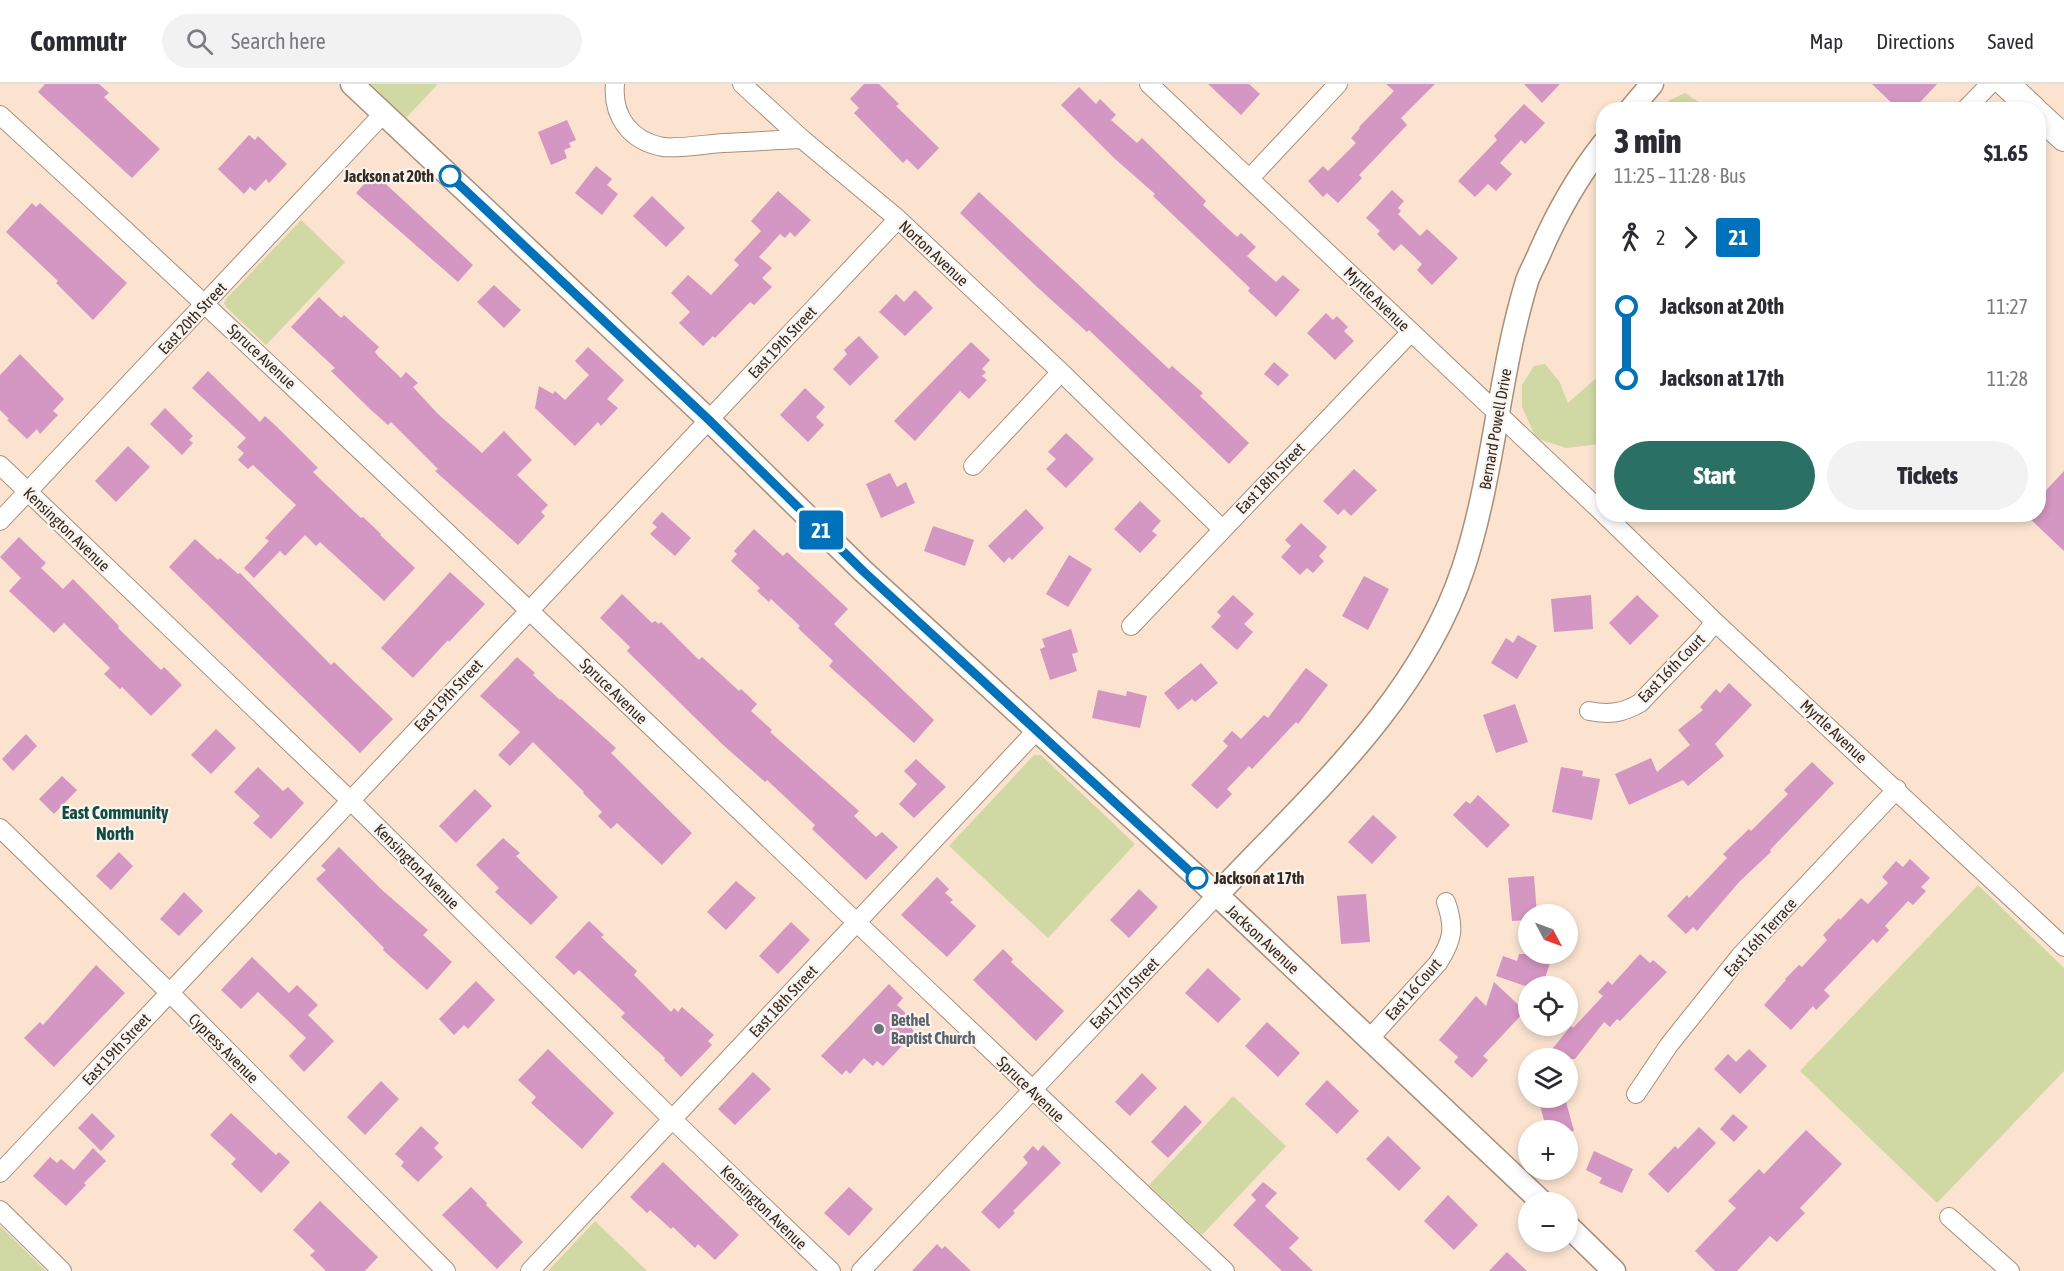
<!DOCTYPE html>
<html lang="en">
<head>
<meta charset="utf-8">
<style>
  :root { --surface:#fff; --page:#f2f2f3; --text:#2b2b33; --muted:#7c7c81; --line:#e1e1e2; --accent:#2a7065 }
  body { margin:0; font-family:"Asap Condensed",sans-serif; background:var(--page); color:var(--text); height:100vh; display:flex; flex-direction:column; font-size:22px; white-space:nowrap }
  * { box-sizing:border-box; margin:0 }
  p { font-size:20px; color:var(--muted) }
  .icon { flex:none; width:33px; height:33px; fill:none; stroke:currentColor; stroke-width:2; stroke-linecap:round; stroke-linejoin:round }
  .map { position:relative; flex:1; overflow:hidden }
  .side { position:absolute; left:1596px; top:18px; width:450px; height:420px; display:flex; flex-direction:column; background:var(--surface); border-radius:24px; box-shadow:0 3px 9px #0003 }
  .side>* { flex:none }
  .badge { padding:0 12px; border-radius:4px; font-size:21px; line-height:39px }
  .needle { width:39px; rotate:131deg }
  .controls { position:absolute; left:1518px; top:820px; display:grid; gap:12px }
  .controls a { display:grid; place-items:center; width:60px; height:60px; border-radius:50%; background:var(--surface); box-shadow:0 3px 9px #0003; font-size:30px }
  .map>.badge { position:absolute; translate:-50% -50%; box-shadow:0 0 0 3px #fff }
  .legs { display:flex; align-items:center; gap:9px; height:66px; padding:0 18px; font-size:20px }
  .legs p { margin-inline-start:auto }
  .summary { display:flex; align-items:center; justify-content:space-between; height:102px; padding:0 18px }
  h1 { font-size:33px; font-weight:800; line-height:45px }
  .primary-button { display:flex; gap:12px; margin-top:auto; padding:12px 18px }
  .primary-button a { flex:1; height:69px; border-radius:36px; background:var(--accent); color:#fff; font-size:24px; font-weight:800; line-height:69px; text-align:center }
  .primary-button a+a { background:var(--page); color:var(--text) }
  ul { padding:0 18px; list-style:none }
  li { display:flex; align-items:center; gap:21px; height:72px; font-size:22px }
  li i { display:grid; place-items:center; width:9px; height:100%; margin:0 8px; background:currentColor }
  li i::after { content:''; width:15px; height:15px; margin:-8px; border:4px solid; border-radius:50%; background:var(--surface) }
  li p { margin-inline-start:auto }
  li:first-child i { background:linear-gradient(#0000 50%,currentColor 0) }
  li:last-child i { background:linear-gradient(currentColor 50%,#0000 0) }
  header { display:flex; align-items:center; gap:36px; box-sizing:border-box; height:84px; padding:0 30px; background:var(--surface); border-bottom:2px solid var(--line) }
  header strong { font-size:28px }
  nav { display:flex; gap:33px; margin-inline-start:auto; font-size:21px }
  .search { width:420px; height:54px; background:var(--page); display:flex; align-items:center; gap:15px; box-sizing:border-box; padding:0 21px; border-radius:33px; color:var(--muted); font-size:22px }
  .map>svg:first-child { display:block }
</style>
</head>
<body>
<header>
<strong>Commutr</strong>
<div class="search"><svg class="icon" aria-label="search" viewBox="0 0 24 24"><circle cx="10" cy="10" r="6"/><path d="M15 15l6 6"/></svg>Search here</div>
<nav><a>Map</a><a>Directions</a><a>Saved</a></nav>
</header>
<div class="map">
<svg width="2064" height="1187" viewBox="0 0 2064 1187">
  <rect width="100%" height="100%" fill="#fbe3d0"/>
  <!-- green -->
  <path fill="#d0d8a3" d="M371 0H438L406 34Z
    M1685 9 1709 25H1662L1670 16Z
    M301 136 345 178 266 261 227 224 224 219 227 214Z
    M1545 280 1559 297 1568 319 1603 288V356L1599 360 1566 364 1536 354 1522 323V301L1534 282Z
    M1034 671H1041L1135 760 1048 854 949 762Z
    M1978 801 2064 884V987L1937 1119 1800 987Z
    M1233 1012 1286 1062 1202 1151 1149 1101Z
    M595 1137 647 1187H548Z
    M0 1142 46 1187H0Z"/>
  <!-- building -->
  <path fill="#d496c2" d="M45 0H99L109 9 104 13 160 65 132 94 38 8Z
    M864 0H879L899 20 896 22 939 64 918 86 907 75 903 79 854 29 859 24 850 15Z
    M1208 0H1249L1260 10 1241 31Z
    M1386 0H1435L1401 34 1407 41 1359 91 1362 94 1338 119 1327 109 1323 113 1308 97 1323 82 1328 87 1356 59 1351 54 1360 44 1359 43 1394 7Z
    M1524 0H1560L1542 19Z
    M1872 0H1937L1913 26H1899Z
    M1079 3 1096 20 1100 15 1116 31 1111 36 1137 59 1142 54 1206 117 1203 121 1237 153 1241 149 1256 163 1247 172 1276 198 1283 191 1300 206 1276 233 1248 207 1250 204 1153 112 1155 110 1114 74 1061 21Z
    M1524 20 1545 39 1525 60 1521 56 1500 79 1512 90 1496 107 1488 100 1475 113 1458 97 1497 56 1494 52Z
    M567 36 576 56 569 59 571 63 564 66 567 74 551 81 538 48Z
    M249 51 255 56 258 52 287 80 269 99 266 95 255 107 250 103 244 110 218 85Z
    M596 82 612 95 607 101 618 110 602 131 575 109Z
    M374 89 473 181 458 198 356 109Z
    M1392 106 1404 117 1398 124 1401 127 1398 130 1420 152 1427 145 1458 174 1432 201 1417 186 1422 180 1401 160 1394 167 1377 150 1380 147 1366 134Z
    M778 107 811 136 795 153 790 148 785 154 780 150 759 173 772 184 762 194 772 203 754 221 750 218 715 254 713 252 703 262 679 239 690 228 671 209 688 191 711 211 739 181 734 176 761 147 751 137Z
    M979 108 1169 285 1172 282 1203 309 1200 312 1249 359 1229 380 1089 246 1087 248 1037 203 960 129Z
    M652 112 685 144 666 163 633 132Z
    M32 119 36 123 40 119 127 199 93 236 56 199 58 197 6 148Z
    M494 201 521 226 504 244 477 218Z
    M915 206 933 224 905 252 879 228 896 210 904 218Z
    M319 213 341 234 344 231 379 263 375 268 378 272 401 294 406 288 418 299 413 303 438 330 482 369 504 347 532 376 517 391 548 421 541 428 545 432 518 461 435 387 438 385 391 338 388 341 371 326 331 287 335 284 291 243Z
    M1326 229 1333 236 1337 232 1348 243 1344 247 1354 257 1335 276 1307 249Z
    M859 252 879 273 850 302 833 285 847 270 844 266Z
    M971 258 990 276 982 285 986 288 982 292 987 296 969 315 960 307 915 357 894 337Z
    M588 263 624 296 607 315 618 324 601 342 598 338 575 362 535 324 539 302 553 310 555 307 565 316 589 291 575 277Z
    M20 270 64 315 53 327 58 331 40 350 37 345 27 355 7 336 9 335 0 326V291Z
    M1274 278 1289 291 1278 302 1264 290Z
    M208 287 260 338 265 332 277 343 318 384 313 388 319 394 361 434 363 433 381 450 380 451 415 484 384 517 320 458 316 462 305 451 285 472 280 467 254 494 244 484 269 457 265 454 296 421 253 381 248 385 238 376 244 369 237 363 246 354 192 304Z
    M805 304 825 323 816 333 824 341 808 358 780 331Z
    M165 324 193 352 189 356 193 359 182 371 150 340Z
    M1066 349 1094 375 1066 404 1046 385 1056 375 1048 368Z
    M128 362 150 383 116 418 95 397Z
    M1354 385 1377 406 1351 432 1344 425 1338 431 1323 417Z
    M2064 387V467L2025 430H2038V415Z
    M890 389 897 403 906 398 915 419 881 434 866 400Z
    M1140 417 1161 437 1152 447 1157 451 1140 469 1114 445Z
    M1026 425 1044 444 1012 476 1009 473 1004 479 988 462Z
    M662 428 691 454 675 472 650 450 657 443 652 439Z
    M1301 439 1327 463 1319 472 1324 477 1313 489 1307 484 1300 491 1281 473 1291 462 1285 456Z
    M933 442 974 456 965 482 924 467Z
    M754 445 783 472 787 468 848 525 834 540 934 636 914 659 829 582 833 577 798 544 800 542 771 515 769 518 757 507 760 504 731 477 737 470 734 467Z
    M19 453 46 479 41 484 63 505 73 495 119 542 118 544 161 586 164 583 182 601 151 632 122 603 120 605 104 590 110 584 64 539 54 549 9 507 21 494 0 473Z
    M195 455 218 476 220 474 238 490 240 489 331 581 334 578 393 635 360 669 169 483Z
    M1069 471 1092 485 1068 523 1046 510Z
    M450 488 485 520 449 558 448 556 413 594 381 564Z
    M1364 492 1389 505 1368 546 1342 532Z
    M622 510 652 539 655 537 659 540 661 538 699 576 702 573 739 607 741 605 757 620 751 627 772 646 770 648 859 727 854 732 876 753 882 748 898 763 866 796 812 745 815 741 767 696 765 698 721 659 627 567 630 563 600 534Z
    M1233 511 1254 530 1244 540 1253 548 1237 566 1211 543 1221 532 1217 528Z
    M1591 511 1593 545 1554 548 1551 515Z
    M1637 511 1659 532 1630 561 1609 539Z
    M1071 545 1078 568 1072 570 1077 587 1050 596 1040 565 1045 563 1042 555Z
    M1518 551 1537 562 1517 595 1491 579 1506 554 1513 559Z
    M517 573 535 589 533 591 560 616 561 615 616 664 611 669 692 749 662 781 617 739 611 745 598 732 602 728 583 709 584 708 533 658 510 682 498 671 520 648 480 612Z
    M1201 579 1218 599 1195 618 1192 615 1178 626 1164 609Z
    M1306 584 1328 601 1298 640 1296 638 1252 685 1249 682 1227 705 1232 710 1217 725 1191 701 1228 662 1223 657 1232 647 1241 655 1264 631 1268 634Z
    M1729 599 1752 621 1715 660 1724 672 1688 702 1683 696 1629 721 1615 690 1651 674 1657 688 1690 661 1678 646 1703 626 1700 623 1716 605 1720 609Z
    M1098 606 1126 612 1127 607 1147 612 1140 644 1092 634Z
    M1515 620 1528 658 1496 669 1483 631Z
    M216 645 236 664 211 690 191 671Z
    M26 650 37 662 13 687 2 675Z
    M916 675 946 703 914 734 899 720 917 700 904 687Z
    M1812 678 1834 699 1770 766 1771 768 1740 797 1697 847 1693 843 1686 850 1667 832 1687 811 1689 814 1727 774 1723 770 1749 745 1751 747 1788 710 1784 706Z
    M258 683 283 707 288 703 304 719 271 755 253 739 260 732 234 708Z
    M1561 683 1583 687 1582 692 1600 695 1592 736 1552 728Z
    M62 692 77 706 54 730 39 715Z
    M475 705 492 722 456 759 439 742Z
    M1478 711 1510 741 1487 764 1453 731 1466 717 1470 720Z
    M1373 731 1397 753 1372 780 1348 758Z
    M503 754 520 769 516 772 558 813 531 841 495 808 499 804 476 781Z
    M339 763 382 806 428 846 423 851 452 878 427 906 383 866 384 864 316 795 326 786 321 782Z
    M119 768 133 782 111 806 96 792Z
    M1910 775 1930 794 1921 803 1926 807 1913 821 1908 817 1885 842 1889 846 1877 859 1873 855 1824 906 1830 912 1816 926 1813 922 1791 946 1764 921 1786 896 1785 895 1799 881 1802 883 1827 856 1823 851 1839 834 1840 836 1861 814 1868 820 1888 799 1882 793 1896 777 1903 783Z
    M1534 792 1537 831H1528V836L1512 837 1508 794Z
    M937 793 949 805 945 809 953 816 950 818 976 842 947 873 901 831Z
    M736 797 756 814 726 846 707 828Z
    M1139 805 1158 823 1129 854 1110 836Z
    M184 808 203 827 179 852 160 835Z
    M1366 810 1370 858 1341 860 1337 812Z
    M589 837 604 851 601 853 637 887 634 891 671 928 674 924 678 928 682 923 714 951 708 957 712 961 681 993 664 976 665 974 621 933 625 929 579 886 574 891 555 873Z
    M791 838 810 856 778 890 759 872Z
    M1003 865 1013 875 1011 878 1064 927 1036 957 973 896Z
    M1519 870H1553L1542 903H1528L1496 892 1503 872 1517 877Z
    M1640 870 1650 879 1653 876 1667 888 1620 937 1617 935 1610 943 1604 938 1575 975H1544L1571 942 1573 944 1603 912 1598 908 1608 897 1612 901Z
    M252 873 289 909 297 901 318 921 308 931 334 957 304 988 289 972 306 954 258 908 241 925 221 906Z
    M96 881 125 909 54 983 24 954 40 938 43 941Z
    M1208 884 1241 915 1218 939 1185 909Z
    M476 897 495 916 468 945 464 941 454 951 439 935Z
    M1494 898 1525 927 1483 972 1488 976 1472 994 1454 978 1458 973 1439 956 1476 912 1486 922Z
    M889 900 903 914 897 921 914 937 909 942 915 948 883 982 877 977 873 982 864 974 850 990 846 986 842 991 821 972Z
    M1267 938 1300 969 1278 993 1245 962Z
    M548 965 614 1029 582 1065 531 1019 536 1013 518 996Z
    M1749 965 1767 982 1740 1010 1714 985 1728 970 1736 978Z
    M753 988 771 1005 735 1041 718 1025Z
    M1142 989 1157 1004 1130 1032 1115 1018Z
    M1327 996 1359 1027 1337 1050 1305 1020Z
    M381 997 399 1015 365 1051 347 1033Z
    M1555 1014H1565L1574 1047H1547L1539 1018Z
    M1185 1021 1202 1038 1168 1074 1151 1058Z
    M92 1029 115 1052 101 1067 78 1044Z
    M231 1029 276 1071 279 1068 290 1078 261 1109 231 1080 236 1075 210 1051Z
    M1733 1030 1748 1043 1734 1058 1720 1045Z
    M421 1042 439 1059 434 1064 443 1073 418 1098 401 1082 404 1078 395 1070Z
    M1699 1043 1716 1059 1668 1109 1648 1090 1675 1062 1678 1065Z
    M1806 1046 1842 1080 1800 1124 1805 1129 1777 1158 1770 1152 1737 1187H1715L1695 1167 1736 1124 1728 1117 1759 1085 1764 1090Z
    M1388 1052 1421 1084 1399 1107 1366 1075Z
    M1043 1061 1061 1079 1013 1127 1015 1129 999 1145 981 1128 1028 1079 1023 1073 1033 1062 1038 1067Z
    M93 1064 106 1077 84 1099 86 1101 66 1122 33 1092 50 1073 57 1079 61 1075 74 1086Z
    M1594 1067 1633 1085 1622 1109 1599 1099 1602 1094 1586 1086Z
    M663 1078 739 1151 715 1176 698 1160 695 1164 673 1143 671 1145 650 1126 647 1129 630 1113Z
    M1263 1098 1277 1109 1265 1122 1299 1154 1289 1164 1313 1187H1282L1233 1141 1256 1116 1251 1111Z
    M471 1103 487 1119 486 1121 523 1158 497 1185 442 1131Z
    M849 1103 873 1125 849 1152 824 1129Z
    M1448 1111 1478 1141 1454 1166 1424 1137Z
    M320 1117 378 1173 365 1187H326L310 1171 315 1167 293 1146Z
    M937 1160 942 1165 945 1162 971 1187H912Z
    M1507 1168 1527 1187H1489Z"/>
  <g fill="none" stroke-linecap="round" stroke-linejoin="round">
    <!-- minor casing -->
    <g stroke="#a98e78" stroke-width="20">
      <path id="minor" d="M615 0C612 32 630 57 663 63 678 65 707 60 723 59 749 58 776 56 802 55L742 0
        M1149 0 1604 430
        M1965 26 1990 0
        M0 31C414 410 815 803 1225 1187
        M802 55 898 135 1061 288 1222 445
        M1250 94 1338 0
        M0 381 350 716 673 1036 831 1187
        M973 382 1061 288
        M1604 430 1715 538 2064 863
        M0 437 383 30
        M1131 542 1411 248
        M1589 627C1609 631 1623 629 1640 619L1702 554 1715 538
        M0 744 169 908 446 1187
        M1370 954 1438 879C1453 856 1455 844 1446 818
        M1636 1010 1669 961 1740 872 1897 705
        M0 1089 898 135
        M0 1126 62 1187
        M1949 1133 2010 1187
        M530 1187 1036 647
        M861 1187 1217 811"/>
    </g>
    <!-- tertiary casing -->
    <g stroke="#a98e78" stroke-width="25">
      <path id="tertiary" d="M352 0 709 336 863 487 1217 811 1543 1119
        M1630 26 1652 0
        M1217 811C1309 713 1419 617 1463 485 1494 391 1498 292 1527 197 1530 188 1536 178 1540 168 1557 129 1577 93 1604 59
        M1568 1142 1614 1187"/>
    </g>
    <!-- secondary casing -->
    <g stroke="#a98e78" stroke-width="28">
      <path id="secondary" d="M2006 0 2034 26
        M2038 30 2064 54"/>
    </g>
    <!-- minor -->
    <use href="#minor" stroke="#fff" stroke-width="18"/>
    <!-- tertiary -->
    <use href="#tertiary" stroke="#fff" stroke-width="22"/>
    <!-- secondary -->
    <use href="#secondary" stroke="#fff" stroke-width="26"/>
  </g>
  <g fill="none" stroke-linecap="round" stroke-linejoin="round">
    <!-- line-1 casing -->
    <g stroke="#fff" stroke-width="14">
      <path id="line-1" d="M450 92 709 336 863 487 1197 794"/>
    </g>
    <!-- line-1 -->
    <use href="#line-1" stroke="#0072bc" stroke-width="9"/>
  </g>
  <!-- markers -->
  <g fill="#fff" stroke="#0072bc" stroke-width="3">
    <circle cx="450" cy="92" r="10"/>
    <circle cx="1197" cy="794" r="10"/>
  </g>
  <circle fill="#6b7280" stroke="#faf4ef" stroke-width="2" cx="879" cy="945" r="6"/>
  <g text-anchor="middle" dominant-baseline="central" stroke-width="4.5" stroke-linejoin="round" paint-order="stroke">
    <!-- stop labels -->
    <g font-size="16" font-weight="bold" fill="#362b22" stroke="#faf4ef" text-anchor="end">
      <text x="434" y="92">Jackson at 20th</text>
      <text x="1214" y="794" text-anchor="start">Jackson at 17th</text>
    </g>
    <!-- street labels -->
    <g font-size="16" fill="#362b22" stroke="#faf4ef">
      <text transform="translate(934 169) rotate(43)">Norton Avenue</text>
      <text transform="translate(1377 215) rotate(44)">Myrtle Avenue</text>
      <text transform="translate(192 234) rotate(-47)">East 20th Street</text>
      <text transform="translate(782 258) rotate(-47)">East 19th Street</text>
      <text transform="translate(262 272) rotate(43)">Spruce Avenue</text>
      <text transform="translate(1495 345) rotate(-80)">Bernard Powell Drive</text>
      <text transform="translate(1270 394) rotate(-46)">East 18th Street</text>
      <text transform="translate(67 445) rotate(44)">Kensington Avenue</text>
      <text transform="translate(1671 584) rotate(-46)">East 16th Court</text>
      <text transform="translate(614 607) rotate(44)">Spruce Avenue</text>
      <text transform="translate(448 611) rotate(-47)">East 19th Street</text>
      <text transform="translate(1834 647) rotate(43)">Myrtle Avenue</text>
      <text transform="translate(417 782) rotate(45)">Kensington Avenue</text>
      <text transform="translate(1760 853) rotate(-48)">East 16th Terrace</text>
      <text transform="translate(1263 855) rotate(43)">Jackson Avenue</text>
      <text transform="translate(1413 905) rotate(-49)">East 16 Court</text>
      <text transform="translate(1124 909) rotate(-46)">East 17th Street</text>
      <text transform="translate(783 917) rotate(-47)">East 18th Street</text>
      <text transform="translate(224 964) rotate(45)">Cypress Avenue</text>
      <text transform="translate(116 965) rotate(-47)">East 19th Street</text>
      <text transform="translate(1031 1005) rotate(44)">Spruce Avenue</text>
      <text transform="translate(764 1123) rotate(44)">Kensington Avenue</text>
    </g>
    <!-- worship labels -->
    <g font-size="16" font-weight="bold" fill="#5b616d" stroke="#faf4ef" text-anchor="start">
      <text x="891" y="936">Bethel<tspan x="891" dy="18">Baptist Church</tspan></text>
    </g>
    <!-- neighbourhood labels -->
    <g font-size="18" font-weight="bold" fill="#114b42" stroke="#faf4ef">
      <text x="115" y="728">East Community<tspan x="115" dy="21">North</tspan></text>
    </g>
  </g>
</svg>
<div class="controls">
<a><svg class="needle" viewBox="-14 -14 28 28"><path d="M0-13l5 13h-10z" fill="#e53935"/><path d="M0 13l5-13h-10z" fill="#7c7c81"/></svg></a>
<a><svg class="icon" aria-label="locate" viewBox="0 0 24 24"><circle cx="12" cy="12" r="6"/><path d="M12 2v4M12 18v4M2 12h4M18 12h4"/></svg></a>
<a><svg class="icon" aria-label="layers" viewBox="0 0 24 24"><path d="M12 4l9 5-9 5-9-5zM3 14l9 5 9-5"/></svg></a>
<a>+</a>
<a>−</a>
</div>
<b class="badge" style="left:821px;top:446px;background:#0072bc;color:#fff">21</b>
<section class="side">
<div class="summary"><div><h1>3 min</h1><p>11:25 – 11:28 · Bus</p></div><b>$1.65</b></div>
<div class="legs"><svg class="icon" aria-label="walk" viewBox="0 0 24 24"><circle cx="13" cy="4" r="2"/><path d="M13 8l-2 6 4 7M11 14l-3 7M7 12l3-4h3l4 4"/></svg>2<svg class="icon" aria-label="forward" viewBox="0 0 24 24"><path d="M9 5l7 7-7 7"/></svg><b class="badge" style="background:#0072bc;color:#fff">21</b></div>
<ul>
<li><i style="color:#0072bc"></i><b>Jackson at 20th</b><p>11:27</p></li>
<li><i style="color:#0072bc"></i><b>Jackson at 17th</b><p>11:28</p></li>
</ul>
<div class="primary-button"><a>Start</a><a>Tickets</a></div>
</section>
</div>
</body>
</html>
